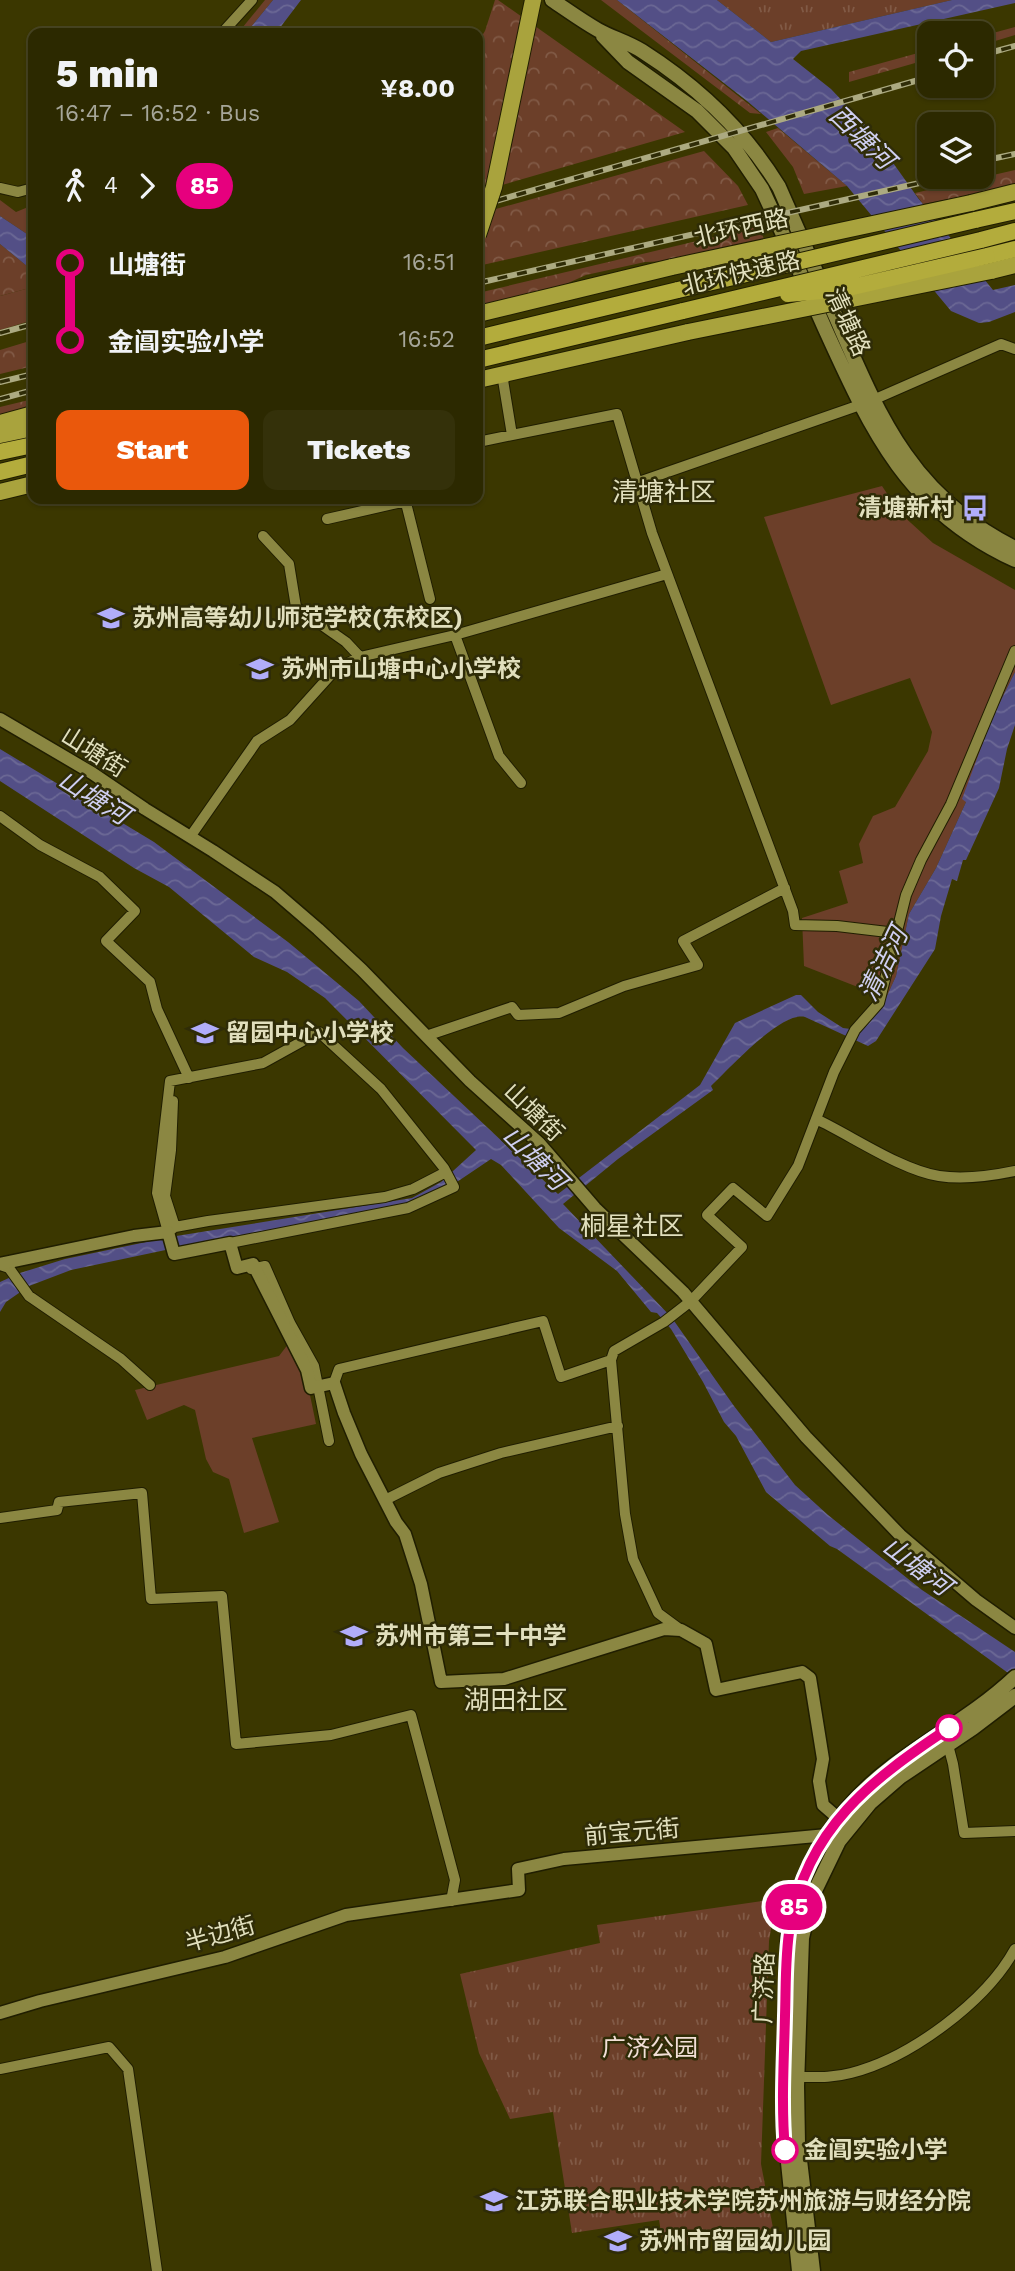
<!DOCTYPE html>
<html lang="en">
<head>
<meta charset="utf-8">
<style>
  :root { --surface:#2c2900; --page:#34310a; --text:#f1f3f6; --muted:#a6a699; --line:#484522; --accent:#ea580c }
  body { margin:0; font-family:"Work Sans","Noto Sans SC",sans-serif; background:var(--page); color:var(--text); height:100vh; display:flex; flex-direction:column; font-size:26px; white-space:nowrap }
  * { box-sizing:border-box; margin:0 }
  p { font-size:23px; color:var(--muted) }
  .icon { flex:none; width:38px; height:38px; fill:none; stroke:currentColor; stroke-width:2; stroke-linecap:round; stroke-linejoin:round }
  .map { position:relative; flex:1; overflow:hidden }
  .panel { position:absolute; left:28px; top:28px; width:455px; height:476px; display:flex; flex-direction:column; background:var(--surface); border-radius:14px; box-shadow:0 2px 5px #0004,0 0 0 2px var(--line) }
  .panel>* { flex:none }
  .badge { padding:0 14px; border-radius:23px; font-size:24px; line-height:46px }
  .fabs { position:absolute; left:917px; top:21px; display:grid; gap:14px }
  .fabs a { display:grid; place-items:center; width:77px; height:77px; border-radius:14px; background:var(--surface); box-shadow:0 2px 5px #0004,0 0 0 2px var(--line); font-size:35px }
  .map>.badge { position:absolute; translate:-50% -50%; box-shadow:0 0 0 4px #fff }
  .legs { display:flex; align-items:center; gap:10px; height:77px; padding:0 28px; font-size:23px }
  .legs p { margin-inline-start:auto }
  .overview { display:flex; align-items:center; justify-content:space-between; height:119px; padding:0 28px }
  h1 { font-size:38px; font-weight:800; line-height:52px }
  .cta { display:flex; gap:14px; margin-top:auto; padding:14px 28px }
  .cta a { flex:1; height:80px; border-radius:14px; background:var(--accent); color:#fff; font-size:28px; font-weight:800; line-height:80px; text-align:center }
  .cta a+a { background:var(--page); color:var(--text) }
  ul { padding:0 28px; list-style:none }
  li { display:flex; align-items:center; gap:24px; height:77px; font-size:26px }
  li i { display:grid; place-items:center; width:10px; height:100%; margin:0 9px; background:currentColor }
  li i::after { content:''; width:18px; height:18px; margin:-9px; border:5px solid; border-radius:50%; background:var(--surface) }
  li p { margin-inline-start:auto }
  li:first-child i { background:linear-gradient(#0000 50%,currentColor 0) }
  li:last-child i { background:linear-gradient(currentColor 50%,#0000 0) }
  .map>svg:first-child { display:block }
</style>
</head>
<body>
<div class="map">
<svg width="1015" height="2271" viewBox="0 0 1015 2271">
  <defs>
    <pattern id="forest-crowns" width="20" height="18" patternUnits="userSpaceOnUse" patternTransform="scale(1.75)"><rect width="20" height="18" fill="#6c3f29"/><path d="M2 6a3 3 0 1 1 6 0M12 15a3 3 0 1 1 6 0" fill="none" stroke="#815a46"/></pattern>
    <pattern id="park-tufts" width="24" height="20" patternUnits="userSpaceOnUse" patternTransform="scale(1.75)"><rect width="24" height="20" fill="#6c3f29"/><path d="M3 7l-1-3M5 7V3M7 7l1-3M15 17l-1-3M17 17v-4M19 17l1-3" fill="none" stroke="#815a46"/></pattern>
    <pattern id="water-waves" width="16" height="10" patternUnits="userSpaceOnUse" patternTransform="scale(1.75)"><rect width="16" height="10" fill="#534f86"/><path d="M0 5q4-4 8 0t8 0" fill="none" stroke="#6b6895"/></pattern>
  </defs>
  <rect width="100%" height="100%" fill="#3b3700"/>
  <!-- grass -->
  <path fill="#6c3f29" d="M265 0H273L246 33H238Z
    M0 200 16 212 33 205V238L0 216Z
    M33 287V320L0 330V296Z
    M882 486 900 513 933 543 1015 590V672L992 718 966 802 936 868 909 914 896 976 886 998 804 966 802 918 848 903 839 871 863 863 859 844 873 816 895 807 928 751 932 732 910 678 831 705 764 517Z
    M289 1343 305 1371 316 1424 252 1438 279 1522 244 1533 229 1479 213 1472 206 1459 195 1410 184 1405 147 1420 135 1390 279 1356Z"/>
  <!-- forest -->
  <path fill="url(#forest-crowns)" d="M495 0H498L685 132 478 192V42L485 31Z
    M601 0H617L761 114 750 113Z
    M1015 27V35L982 45V36Z
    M929 50V59L849 82V72Z
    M778 128 847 186 804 194 793 167 766 132Z
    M704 151 738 186 748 205 478 266V214Z
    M1015 170V186L923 204 915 193Z
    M760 226 764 240 672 261 645 262 586 275 548 292 478 306V293Z
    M0 244 33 271V287L0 296Z
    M33 340V366L0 374V350Z
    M33 399V409L0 417V407Z"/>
  <!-- park -->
  <path fill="url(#park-tufts)" d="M717 0H952L771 42Z
    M776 1899 769 1941 761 2164 773 2228 664 2250 659 2220 572 2233 553 2112 510 2119 479 2053 460 1974 600 1943 597 1925Z"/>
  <!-- water -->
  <path fill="url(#water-waves)" d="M273 0H301L276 33H246Z
    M617 0H717L771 42 952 0H1015V3L801 51 793 59 831 89 869 129 918 198 993 290 1015 285V312L989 322 979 323 951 311 847 186 747 101Z
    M0 216 33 238V271L0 244Z
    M1015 672V725L1007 749 999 788 966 860H963L957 881 952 879 941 916 935 949 876 1041 868 1046 805 1017C781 1011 729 1069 711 1086L713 1090 618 1159 563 1204 672 1318 734 1406 795 1485 828 1515 922 1590 1015 1652V1678L837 1549 830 1546 766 1492 736 1436 724 1422 703 1382 671 1329 657 1313 651 1312 617 1271 559 1228 501 1165 491 1159 445 1190 419 1202 175 1248 71 1270 29 1286 6 1302 0 1312V1282L20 1273 65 1259 170 1237 412 1198 441 1182 476 1150 325 998 287 972 254 957 169 887 134 868 0 781V749L154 842 288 942 359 1001 403 1048 558 1194 700 1085 735 1023 796 995H801L818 1012 843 1028 858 1030 866 1026 886 998 896 976 909 914 936 868 966 802 962 799 992 718Z"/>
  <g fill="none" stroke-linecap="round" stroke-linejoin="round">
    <!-- minor casing -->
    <g stroke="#201e00" stroke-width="12">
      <path id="minor" d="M222 33 252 0
        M0 188 18 192 33 188
        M502 374 512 435 617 414 652 533 793 911 795 925 837 926 896 933
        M873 400 1001 344 1015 349
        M478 442 512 435
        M636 483 860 405
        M405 499 430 599
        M327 519 406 501
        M263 536 289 564 296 607 346 642 360 657
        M455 635 499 756 521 783
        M0 816 40 845 100 877 135 911 106 941 150 982 157 1009 189 1078
        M190 837 257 741 290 720 336 669 360 657 455 635 667 574
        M426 1036 512 1007 518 1015 559 1013 624 986 698 965 683 941 785 888
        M173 1101 171 1150 165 1196 175 1227
        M816 1119C852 1136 901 1170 939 1176 964 1180 991 1176 1015 1171
        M230 1243 408 1208 454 1187 444 1168 381 1089 319 1032 263 1063 170 1081 157 1193 168 1232 175 1227 208 1221 385 1197 413 1189 446 1172
        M0 1265 9 1268 29 1296 121 1359 150 1385
        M251 1269 265 1266 290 1323 314 1366 329 1441
        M334 1383 339 1369 543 1321 561 1377 611 1360
        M385 1500 439 1473 501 1453 618 1426
        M0 1518 57 1510 59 1502 142 1493 151 1599 222 1596 236 1744 331 1735 411 1715 455 1880 451 1901
        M681 1630 658 1613 633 1559 625 1514 611 1360 614 1351 664 1322 691 1301 742 1247 707 1215 733 1188 767 1216 798 1166 834 1072 855 1030 879 1003 906 895 921 860 951 804 1015 651
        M948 1745 953 1764 964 1833 1015 1831
        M0 2069 109 2047 128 2069 157 2271
        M797 2077C815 2077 833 2078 851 2073 910 2058 986 2002 1015 1949"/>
    </g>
    <!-- tertiary casing -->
    <g stroke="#201e00" stroke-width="15">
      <path id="tertiary" d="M0 719 92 773 145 809 213 851 275 892 318 929 362 970 470 1081 539 1143 595 1208 683 1292 806 1437 900 1535 976 1600 1015 1628
        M0 1264 134 1236 168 1232 174 1254 230 1243 237 1268 253 1264 307 1370 311 1388 334 1383 344 1413 361 1454 396 1522 405 1534 421 1584 441 1682 504 1679 664 1629 681 1630 706 1644 716 1690 802 1672 810 1678 823 1759 819 1781 823 1805 846 1825
        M0 2013 40 2001 225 1957 346 1915 519 1890 518 1869 564 1859 827 1835 834 1839"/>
    </g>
    <!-- secondary casing -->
    <g stroke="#201e00" stroke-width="17">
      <path id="secondary" d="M552 0C567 10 582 21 598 30 612 38 628 42 642 51 697 86 745 131 779 187 799 232 819 278 839 324 881 421 914 498 1015 548
        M603 36 628 62 697 111 734 148 762 189C784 236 805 284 826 331 872 432 908 511 1015 560
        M799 2271 784 2123 788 1937C797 1870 836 1809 890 1768 931 1737 977 1713 1015 1677
        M813 2271 798 2143 797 2086 802 1938 811 1899 839 1841 870 1803 900 1777 973 1728 1015 1696"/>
    </g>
    <!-- primary casing -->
    <g stroke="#201e00" stroke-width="18">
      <path id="primary" d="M971 203 1015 192
        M991 271 1015 265
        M478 314 672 267
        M478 380 688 332
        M0 423 33 414
        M0 435 33 428
        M0 492 33 484"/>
    </g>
    <!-- trunk casing -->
    <g stroke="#201e00" stroke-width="18">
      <path id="trunk" d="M975 220 1015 211
        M981 240 1015 231
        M987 256 1015 249
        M478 338 678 290
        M478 360 683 311
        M0 452 33 445
        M0 472 33 464"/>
    </g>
    <!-- minor -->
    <use href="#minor" stroke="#8b8742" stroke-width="10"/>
    <!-- tertiary -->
    <use href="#tertiary" stroke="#8b8742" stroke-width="12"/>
    <!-- secondary -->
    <use href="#secondary" stroke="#8b8742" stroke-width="14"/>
    <!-- primary -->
    <use href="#primary" stroke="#a9a33d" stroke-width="16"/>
    <!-- trunk -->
    <use href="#trunk" stroke="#b3ac3c" stroke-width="16"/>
    <!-- rail casing -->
    <g stroke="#acaa81" stroke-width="6">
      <path id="rail" d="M982 55 1015 46
        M982 161 1015 154
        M478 206 929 77
        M478 283 946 177
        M0 333 33 324
        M0 382 33 374
        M0 399 33 390"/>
    </g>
    <!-- rail -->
    <use href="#rail" stroke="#2f2c07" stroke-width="3.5" stroke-dasharray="10" stroke-linecap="butt"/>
    <!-- primary-bridge casing -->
    <g stroke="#201e00" stroke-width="18" stroke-linecap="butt">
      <path id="primary-bridge" d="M478 235 494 187 533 0
        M672 267 971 203
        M688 332 991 271"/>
    </g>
    <!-- trunk-bridge casing -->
    <g stroke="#201e00" stroke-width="18" stroke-linecap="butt">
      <path id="trunk-bridge" d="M678 290 975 220
        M788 294 844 289 987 256
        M683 311 981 240"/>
    </g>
    <!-- primary-bridge -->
    <use href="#primary-bridge" stroke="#a9a33d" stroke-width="16"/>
    <!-- trunk-bridge -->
    <use href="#trunk-bridge" stroke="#b3ac3c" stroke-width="16"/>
  </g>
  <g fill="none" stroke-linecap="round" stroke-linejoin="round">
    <!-- line-1 casing -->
    <g stroke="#fff" stroke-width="16">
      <path id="line-1" d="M785 2150C781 2105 784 2061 785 2016 786 1986 785 1955 790 1926 807 1828 872 1779 949 1728"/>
    </g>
    <!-- line-1 -->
    <use href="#line-1" stroke="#e6007e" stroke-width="10"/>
  </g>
  <!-- icons -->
  <defs>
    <g id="bus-bare" transform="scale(2.1)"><path d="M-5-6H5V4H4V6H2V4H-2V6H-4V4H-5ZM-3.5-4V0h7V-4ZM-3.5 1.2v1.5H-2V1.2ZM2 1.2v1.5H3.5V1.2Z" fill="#b1adfa" stroke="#2f2c07" stroke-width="2.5" paint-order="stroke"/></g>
    <g id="university-bare" transform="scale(2.1)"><path d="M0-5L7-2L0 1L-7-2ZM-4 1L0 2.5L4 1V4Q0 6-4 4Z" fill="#b1adfa" stroke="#2f2c07" stroke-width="2.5" paint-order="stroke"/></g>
    <g id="school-bare" transform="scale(2.1)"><path d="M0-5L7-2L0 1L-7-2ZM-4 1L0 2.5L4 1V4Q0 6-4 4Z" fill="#b1adfa" stroke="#2f2c07" stroke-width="2.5" paint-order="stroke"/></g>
  </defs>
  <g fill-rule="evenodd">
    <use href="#bus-bare" x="975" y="508"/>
    <use href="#university-bare" x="111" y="618"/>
    <use href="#school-bare" x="260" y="669"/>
    <use href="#school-bare" x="205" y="1033"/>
    <use href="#school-bare" x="354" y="1636"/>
    <use href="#university-bare" x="494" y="2201"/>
    <use href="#school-bare" x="618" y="2241"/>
  </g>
  <!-- markers -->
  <g fill="#fff" stroke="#e6007e" stroke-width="3.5">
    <circle cx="949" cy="1728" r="12"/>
    <circle cx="785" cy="2150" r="12"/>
  </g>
  <g text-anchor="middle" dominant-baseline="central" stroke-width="5" stroke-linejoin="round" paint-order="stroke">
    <!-- street labels -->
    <g font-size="24" fill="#e1dfbd" stroke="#2f2c07">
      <text transform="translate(741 228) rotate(-13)">北环西路</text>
      <text transform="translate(741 273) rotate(-13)">北环快速路</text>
      <text transform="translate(848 322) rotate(65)">清塘路</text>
      <text transform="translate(94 752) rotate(32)">山塘街</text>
      <text transform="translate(534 1112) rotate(44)">山塘街</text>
      <text transform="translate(632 1832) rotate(-5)">前宝元街</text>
      <text transform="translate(220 1934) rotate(-16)">半边街</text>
      <text transform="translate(764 1988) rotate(-88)">广济路</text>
    </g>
    <!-- poi labels -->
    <g font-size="24" font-weight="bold" fill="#e1dfbd" stroke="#2f2c07" text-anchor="start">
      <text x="954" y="508" text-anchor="end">清塘新村</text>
      <text x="132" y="618">苏州高等幼儿师范学校(东校区)</text>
      <text x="281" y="669">苏州市山塘中心小学校</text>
      <text x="226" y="1033">留园中心小学校</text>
      <text x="375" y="1636">苏州市第三十中学</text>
      <text x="515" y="2201">江苏联合职业技术学院苏州旅游与财经分院</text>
      <text x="639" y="2241">苏州市留园幼儿园</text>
    </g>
    <!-- park labels -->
    <g font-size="24" fill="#f2dfd7" stroke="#2f2c07">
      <text x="650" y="2048">广济公园</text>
    </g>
    <!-- stop labels -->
    <g font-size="24" font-weight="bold" fill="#e1dfbd" stroke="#2f2c07" text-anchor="start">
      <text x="804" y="2150">金阊实验小学</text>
    </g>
    <!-- water labels -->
    <g font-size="26" font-style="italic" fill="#cfcff1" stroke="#2f2c07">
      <text transform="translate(862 137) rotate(44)">西塘河</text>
      <text transform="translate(94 797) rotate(32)">山塘河</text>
      <text transform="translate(883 964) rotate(-64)">清洁河</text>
      <text transform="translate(535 1158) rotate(45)">山塘河</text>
      <text transform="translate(917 1566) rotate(37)">山塘河</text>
    </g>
    <!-- neighbourhood labels -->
    <g font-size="26" fill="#e1dfbd" stroke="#2f2c07">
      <text x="664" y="492">清塘社区</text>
      <text x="632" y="1226">桐星社区</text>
      <text x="516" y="1700">湖田社区</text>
    </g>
  </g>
</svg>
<div class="fabs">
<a><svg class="icon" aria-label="locate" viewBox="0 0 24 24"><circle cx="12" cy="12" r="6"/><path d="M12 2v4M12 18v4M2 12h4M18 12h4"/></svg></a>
<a><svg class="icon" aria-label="layers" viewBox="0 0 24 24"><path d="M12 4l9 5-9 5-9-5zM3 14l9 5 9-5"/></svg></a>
</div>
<b class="badge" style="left:794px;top:1907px;background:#e6007e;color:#fff">85</b>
<section class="panel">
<div class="overview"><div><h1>5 min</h1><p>16:47 – 16:52 · Bus</p></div><b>¥8.00</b></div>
<div class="legs"><svg class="icon" aria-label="walk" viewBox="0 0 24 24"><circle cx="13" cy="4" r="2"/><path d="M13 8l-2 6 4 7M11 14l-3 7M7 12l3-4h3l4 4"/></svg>4<svg class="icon" aria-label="forward" viewBox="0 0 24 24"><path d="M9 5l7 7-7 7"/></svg><b class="badge" style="background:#e6007e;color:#fff">85</b></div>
<ul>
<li><i style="color:#e6007e"></i><b>山塘街</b><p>16:51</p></li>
<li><i style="color:#e6007e"></i><b>金阊实验小学</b><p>16:52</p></li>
</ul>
<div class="cta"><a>Start</a><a>Tickets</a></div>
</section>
</div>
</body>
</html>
